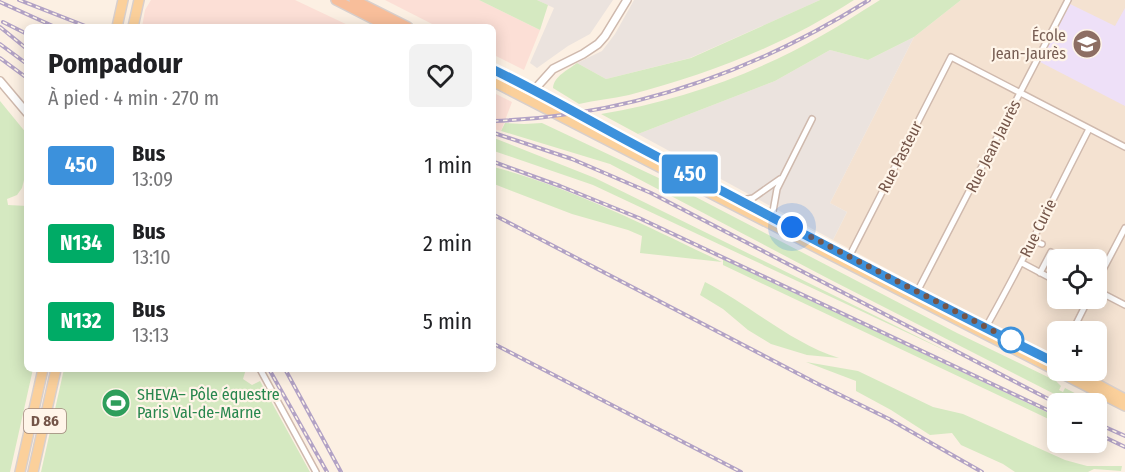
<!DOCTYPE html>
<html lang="fr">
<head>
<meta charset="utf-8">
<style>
  :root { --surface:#fff; --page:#f2f2f2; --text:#202124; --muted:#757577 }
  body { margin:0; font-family:"Fira Sans Condensed",sans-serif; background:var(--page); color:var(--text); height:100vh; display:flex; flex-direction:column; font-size:22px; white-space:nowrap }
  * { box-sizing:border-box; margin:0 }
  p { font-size:20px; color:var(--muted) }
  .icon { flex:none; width:33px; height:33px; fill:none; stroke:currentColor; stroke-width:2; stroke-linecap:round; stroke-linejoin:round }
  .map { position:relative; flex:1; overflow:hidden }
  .details { position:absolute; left:24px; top:24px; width:472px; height:348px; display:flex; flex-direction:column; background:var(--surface); border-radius:9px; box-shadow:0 3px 15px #0003 }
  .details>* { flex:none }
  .badge { padding:0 12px; border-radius:4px; font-size:21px; line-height:39px }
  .controls { position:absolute; left:1047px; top:249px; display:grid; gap:12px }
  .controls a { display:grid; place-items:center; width:60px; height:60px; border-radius:9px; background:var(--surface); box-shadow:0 3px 15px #0003; font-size:30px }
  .you { position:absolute; width:30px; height:30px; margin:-15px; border:4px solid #fff; border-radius:50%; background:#1a73e8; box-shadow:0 0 0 9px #1a73e833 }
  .map>.badge { position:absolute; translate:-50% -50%; box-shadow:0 0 0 3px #fff }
  .round { display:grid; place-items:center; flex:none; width:63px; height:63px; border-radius:9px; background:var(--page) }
  .headline { display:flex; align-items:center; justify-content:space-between; height:102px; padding:0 24px }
  h1 { font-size:28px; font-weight:700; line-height:45px }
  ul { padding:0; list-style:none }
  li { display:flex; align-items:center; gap:18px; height:78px; padding:0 24px }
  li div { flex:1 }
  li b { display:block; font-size:22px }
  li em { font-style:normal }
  li .badge { min-width:66px; font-weight:700; text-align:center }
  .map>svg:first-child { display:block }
</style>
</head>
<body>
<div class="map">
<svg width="1125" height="472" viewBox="0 0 1125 472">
  <rect width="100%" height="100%" fill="#fcf0e3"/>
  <!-- residential -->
  <path fill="#f4e2d1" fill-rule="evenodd" d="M961 0H1125V393L1079 371 1096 370V332H1058L1057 360 833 240 847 212 830 203 914 37ZM1058 260H1096V298H1058Z"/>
  <!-- commercial -->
  <path fill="#fcdfd6" d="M151 0H295L352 27H142L145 10Z
    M385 0H479L540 30 524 70 494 55V27H438Z
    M494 93 512 102 501 131 494 129Z"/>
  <!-- industrial -->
  <path fill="#ebe3de" d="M537 0H613L590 34 568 46 537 68 530 63 554 8Z
    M634 0H820L690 58 606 79 577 63 602 51 615 34Z
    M914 37 830 203 847 212 833 240 638 134 775 81 830 50 868 60Z"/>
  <!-- education -->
  <path fill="#eee0f8" d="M1070 4 1115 26 1125 8V106L1040 62Z"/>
  <!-- green -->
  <path fill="#d5e9c1" d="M479 0H537L548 5 540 30Z
    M820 0H854C785 45 708 74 629 95 612 99 595 100 579 104L553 88C554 76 568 70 577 63L606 79 691 58Z
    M880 0H961L914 37 868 60 830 50 775 81 638 134 601 114C678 101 753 75 821 36 841 25 860 12 880 0Z
    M0 101 27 134V168L22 188 17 195 7 199 8 205 27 206V369H33L10 472H0Z
    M505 123 524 124 542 123 665 181 957 333 1056 381 1061 386 1059 390 1063 392 1065 388 1094 403H1072L829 279 610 164 501 131Z
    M494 138 595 178 959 357 593 185 494 151Z
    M494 167C573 188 648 227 722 262L640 253 642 236 628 230 572 214 494 184Z
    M723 259 1057 417V423L723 265Z
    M705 282C750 305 791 343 839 358L807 355 771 344 748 330 723 309 700 295Z
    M806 362 858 371 933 407 963 414 1065 460 1087 466H1122L1121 471 1094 469 1088 472H1015L1003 464 961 445 952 433 930 435 891 410 856 391V381Z
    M64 369H246L243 379 252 385 260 381 310 472H41Z"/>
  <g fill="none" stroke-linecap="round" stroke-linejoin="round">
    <!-- minor casing -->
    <g stroke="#cfb9ad" stroke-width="8">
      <path id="minor" d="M742 200 753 198 780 179
        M772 217 777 189 812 119
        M1033 241 1042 244
        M849 257 951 57 1125 147
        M1022 263 1058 282
        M1040 273 1051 252 1066 260
        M1096 283 1125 228
        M1096 290 1125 305
        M917 292 1068 0
        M986 327C1023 262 1055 195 1089 129
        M1072 332 1089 298
        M260 369 316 472"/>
    </g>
    <!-- tertiary casing -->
    <g stroke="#cfb9ad" stroke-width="10">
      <path id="tertiary" d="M0 81 27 113
        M497 82 510 84 526 91 535 89 553 69 583 54 598 44 605 36 627 0"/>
    </g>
    <!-- primary casing -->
    <g stroke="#d8cfcc" stroke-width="12">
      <path id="primary" d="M117 27 123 0
        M133 27 139 0
        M494 70C550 96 603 129 658 157 790 227 923 297 1058 364
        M494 82 1125 406
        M1071 370 1125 399
        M20 472 43 369
        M33 472 56 369"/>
    </g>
    <!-- trunk casing -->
    <g stroke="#d8cfcc" stroke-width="12">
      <path id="trunk" d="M336 0 389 27
        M354 0 408 27"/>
    </g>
    <!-- minor -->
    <use href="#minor" stroke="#fff" stroke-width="5"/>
    <!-- tertiary -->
    <use href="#tertiary" stroke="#fff" stroke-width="7"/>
    <!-- primary -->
    <use href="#primary" stroke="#fbd09b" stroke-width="9"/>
    <!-- trunk -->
    <use href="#trunk" stroke="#f8be9a" stroke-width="9"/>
    <!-- rail casing -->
    <g stroke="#b2a2c5" stroke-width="4">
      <path id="rail" d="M19 0 88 27
        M0 2 55 27
        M3 22 27 34
        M0 27 27 49
        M0 44 27 64
        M0 58 27 78
        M494 121C629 116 754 72 869 0
        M494 133 572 159 651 193 1058 404
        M494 162 560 186 639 218 1058 415
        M494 215 818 384 889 419 982 472
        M494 344 741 472
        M269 369 327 472
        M285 369 341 472
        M1096 423 1125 436
        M1096 433 1125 447"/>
    </g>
    <!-- rail -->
    <use href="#rail" stroke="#fff5e9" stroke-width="1.5" stroke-dasharray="4.5" stroke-linecap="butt"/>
  </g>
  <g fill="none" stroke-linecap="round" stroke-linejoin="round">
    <!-- line casing -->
    <g stroke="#fff" stroke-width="14">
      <path id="line" d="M494 70C548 96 600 127 654 155 788 226 922 297 1058 364"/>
    </g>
    <!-- line -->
    <use href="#line" stroke="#3c91dc" stroke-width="9"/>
    <!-- walk -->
    <path stroke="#745549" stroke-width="6" stroke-dasharray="0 10.8" d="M792 227 1011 340"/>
  </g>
  <!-- icons -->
  <defs>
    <g id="school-disc" transform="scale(1.5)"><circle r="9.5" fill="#8d6e63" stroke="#fff5e9"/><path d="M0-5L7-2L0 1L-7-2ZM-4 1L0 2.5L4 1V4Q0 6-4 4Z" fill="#fff"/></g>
    <g id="stadium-disc" transform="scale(1.5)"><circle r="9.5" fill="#2e9e5b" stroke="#fff5e9"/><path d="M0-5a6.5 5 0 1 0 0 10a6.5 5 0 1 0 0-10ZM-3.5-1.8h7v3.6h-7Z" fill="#fff"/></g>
  </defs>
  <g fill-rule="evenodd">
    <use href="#school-disc" x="1087" y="44"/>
    <use href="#stadium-disc" x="116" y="403"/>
  </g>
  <!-- markers -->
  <circle fill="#fff" stroke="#3c91dc" stroke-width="3" cx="1011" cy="340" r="12"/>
  <g text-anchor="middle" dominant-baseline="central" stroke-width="4.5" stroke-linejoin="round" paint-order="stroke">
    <!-- shield labels -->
    <rect fill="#fff5e9" stroke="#9e8579" stroke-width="1.5" x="24" y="409" width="42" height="24" rx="4.5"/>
    <g font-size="15" font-weight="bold" fill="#745549">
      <text x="45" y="421">D 86</text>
    </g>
    <!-- education labels -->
    <g font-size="16" fill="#785e54" stroke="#fff5e9" text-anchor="end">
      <text x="1066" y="35">École<tspan x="1066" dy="18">Jean-Jaurès</tspan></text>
    </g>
    <!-- street labels -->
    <g font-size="16" fill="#745549" stroke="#fff5e9">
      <text transform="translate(993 146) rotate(-63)">Rue Jean Jaurès</text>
      <text transform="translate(900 157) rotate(-63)">Rue Pasteur</text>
      <text transform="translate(1038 228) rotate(-64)">Rue Curie</text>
    </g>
    <!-- leisure labels -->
    <g font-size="16" fill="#27864d" stroke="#fff5e9" text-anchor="start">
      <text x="137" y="394">SHEVA– Pôle équestre<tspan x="137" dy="18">Paris Val-de-Marne</tspan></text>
    </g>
  </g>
</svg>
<div class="controls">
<a><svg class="icon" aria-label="locate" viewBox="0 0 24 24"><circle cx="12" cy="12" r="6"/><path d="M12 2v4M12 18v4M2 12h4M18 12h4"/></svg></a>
<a>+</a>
<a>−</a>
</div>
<div class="you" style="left:792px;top:227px"></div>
<b class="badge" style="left:690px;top:174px;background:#3c91dc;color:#fff">450</b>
<section class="details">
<div class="headline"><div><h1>Pompadour</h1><p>À pied · 4 min · 270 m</p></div><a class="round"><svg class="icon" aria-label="heart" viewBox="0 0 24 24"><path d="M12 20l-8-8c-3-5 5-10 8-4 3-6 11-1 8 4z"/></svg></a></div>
<ul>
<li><span class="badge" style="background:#3c91dc;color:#fff">450</span><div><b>Bus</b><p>13:09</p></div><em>1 min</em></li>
<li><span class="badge" style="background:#00ab66;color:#fff">N134</span><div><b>Bus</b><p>13:10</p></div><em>2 min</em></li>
<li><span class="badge" style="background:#00ab66;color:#fff">N132</span><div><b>Bus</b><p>13:13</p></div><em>5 min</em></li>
</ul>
</section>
</div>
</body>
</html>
